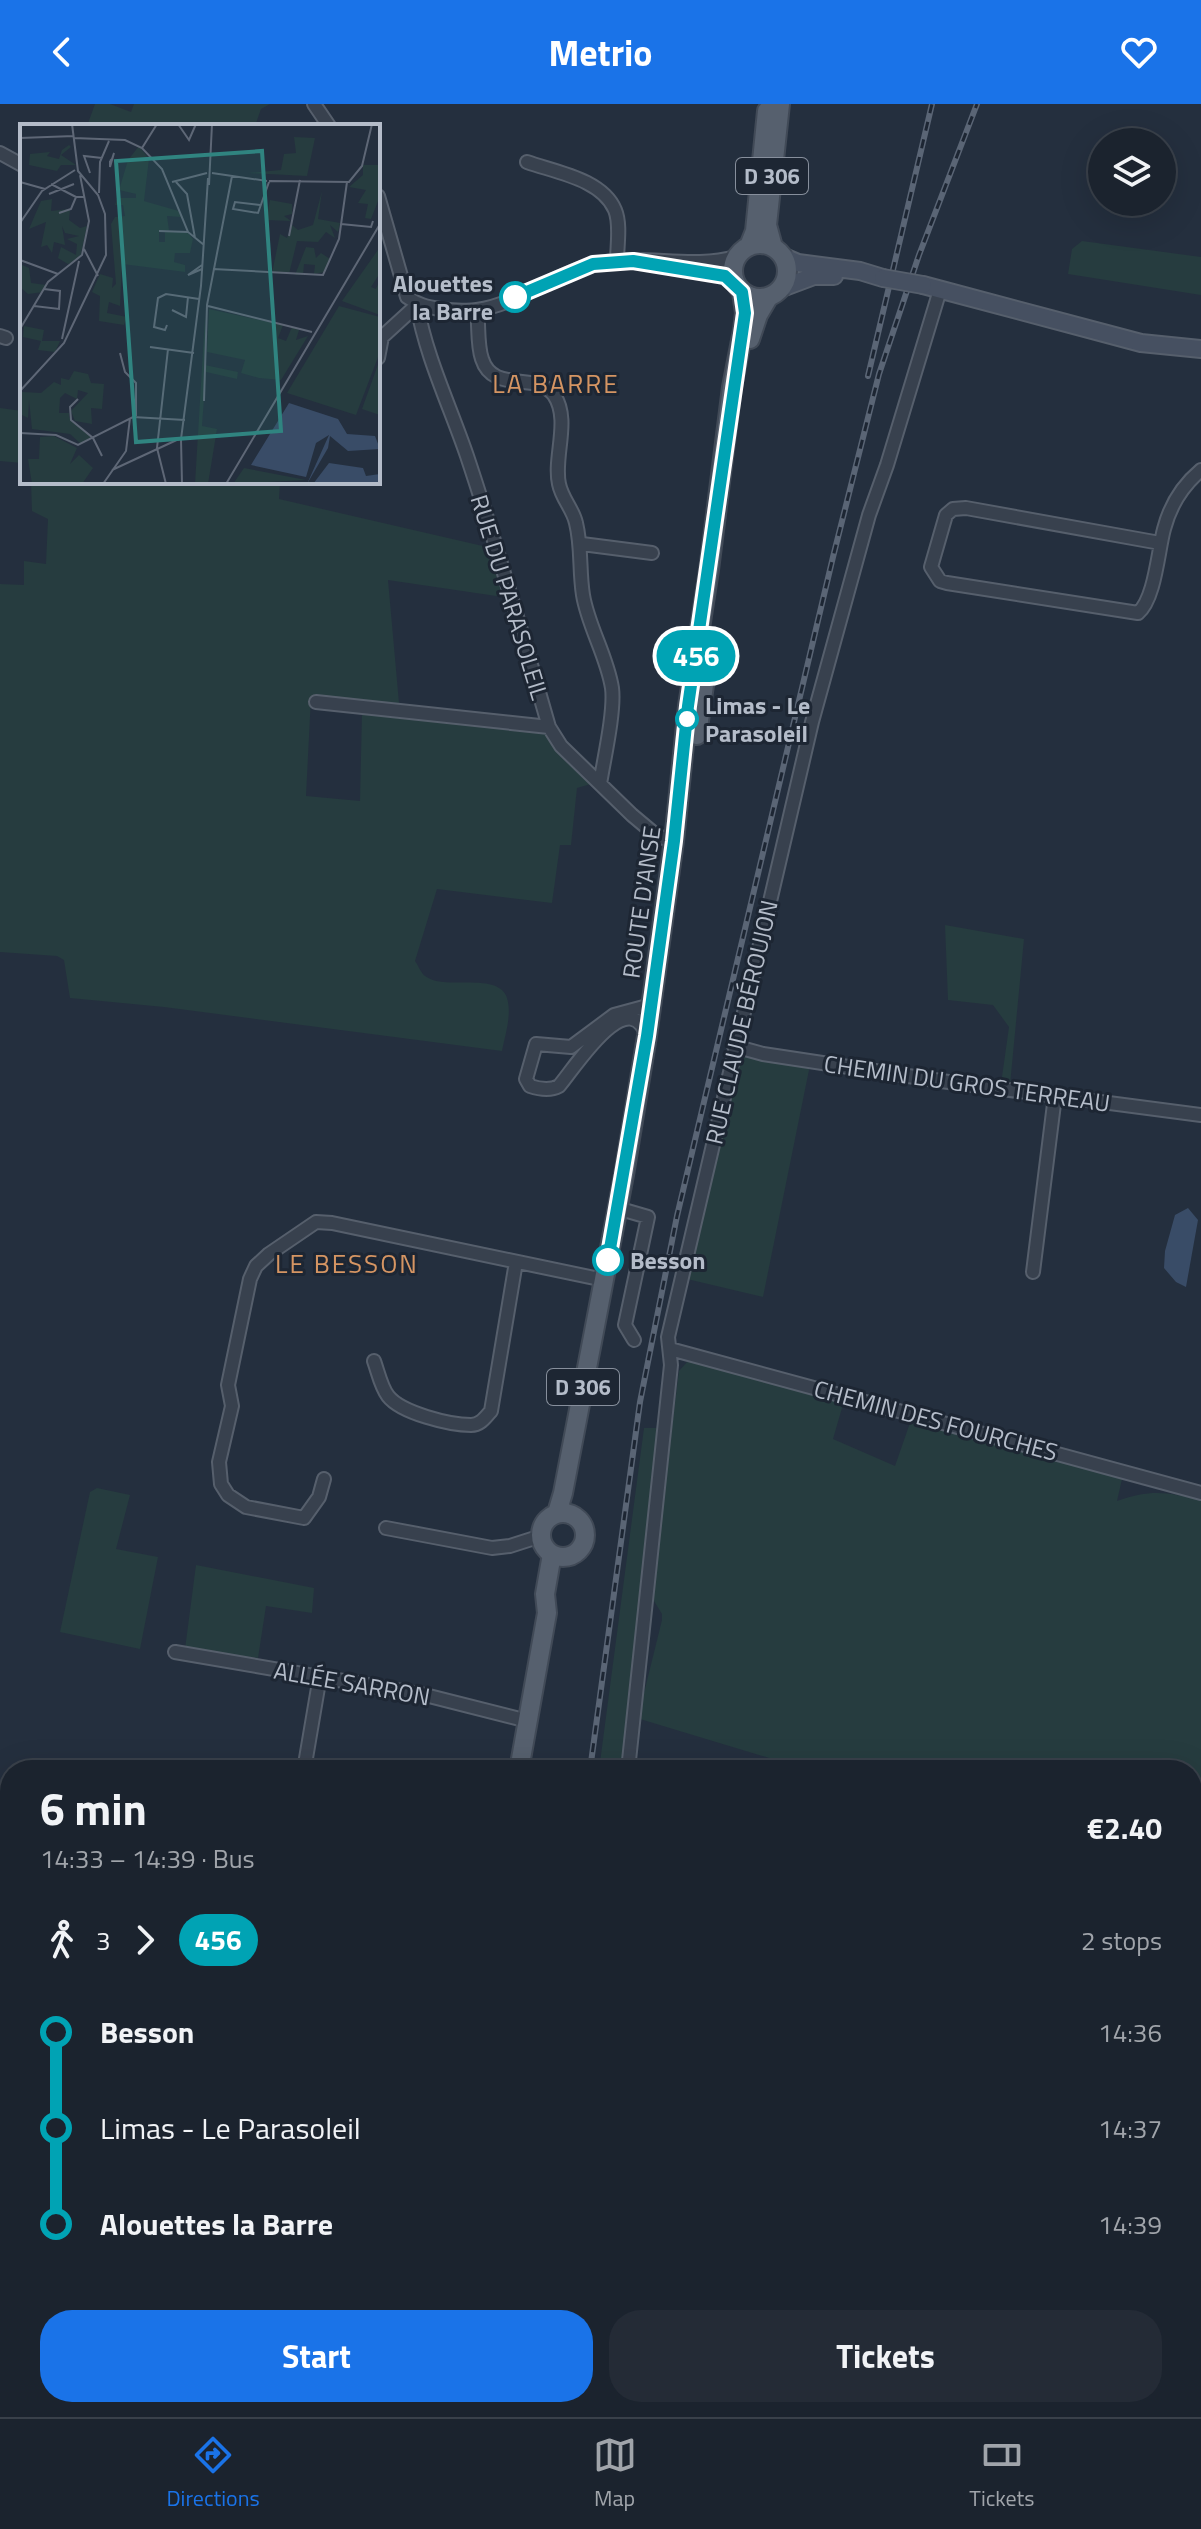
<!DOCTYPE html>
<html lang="en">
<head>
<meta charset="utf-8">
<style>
  :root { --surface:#1b232e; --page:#242b36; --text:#f1f3f6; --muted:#a0a4aa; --line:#39404a; --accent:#1a73e8 }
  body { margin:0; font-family:"Titillium Web",sans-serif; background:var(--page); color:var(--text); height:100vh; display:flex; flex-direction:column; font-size:30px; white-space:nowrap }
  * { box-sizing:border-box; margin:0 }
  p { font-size:26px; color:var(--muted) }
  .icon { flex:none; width:44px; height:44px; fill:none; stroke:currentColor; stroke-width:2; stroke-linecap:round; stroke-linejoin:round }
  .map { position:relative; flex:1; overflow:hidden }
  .drawer { position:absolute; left:0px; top:1656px; width:1202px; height:658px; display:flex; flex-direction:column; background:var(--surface); border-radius:32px 32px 0 0; box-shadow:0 8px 32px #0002,0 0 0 2px var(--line) }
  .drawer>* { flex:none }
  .badge { padding:0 16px; border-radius:26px; font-size:28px; line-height:52px }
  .fabs { position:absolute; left:1088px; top:24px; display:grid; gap:16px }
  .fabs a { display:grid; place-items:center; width:88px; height:88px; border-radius:50%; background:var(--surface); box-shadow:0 8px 32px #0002,0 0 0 2px var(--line); font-size:40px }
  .map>.badge { position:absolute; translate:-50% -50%; box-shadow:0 0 0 4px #fff }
  .legs { display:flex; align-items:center; gap:12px; height:88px; padding:0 40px; font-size:26px }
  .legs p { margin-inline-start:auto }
  .headline { display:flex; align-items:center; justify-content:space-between; height:136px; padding:0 40px }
  h1 { font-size:44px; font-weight:700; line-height:60px }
  .button { display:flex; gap:16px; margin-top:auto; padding:16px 40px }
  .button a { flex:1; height:92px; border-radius:32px; background:var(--accent); color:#fff; font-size:32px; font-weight:700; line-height:92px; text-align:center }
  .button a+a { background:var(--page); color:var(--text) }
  ul { padding:0 40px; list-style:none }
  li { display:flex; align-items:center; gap:28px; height:96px; font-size:30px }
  li i { display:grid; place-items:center; width:12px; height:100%; margin:0 10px; background:currentColor }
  li i::after { content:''; width:20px; height:20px; margin:-10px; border:6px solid; border-radius:50%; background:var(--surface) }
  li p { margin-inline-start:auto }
  li:first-child i { background:linear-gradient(#0000 50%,currentColor 0) }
  li:last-child i { background:linear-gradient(currentColor 50%,#0000 0) }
  header { display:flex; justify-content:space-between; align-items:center; height:104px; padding:0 40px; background:var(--accent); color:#fff; font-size:36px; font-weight:700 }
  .dock { display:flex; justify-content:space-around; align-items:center; height:112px; border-top:2px solid var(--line); background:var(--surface); font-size:22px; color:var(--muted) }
  .dock a { display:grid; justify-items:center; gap:4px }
  .dock .selected { color:var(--accent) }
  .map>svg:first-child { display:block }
</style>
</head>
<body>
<header><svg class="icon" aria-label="back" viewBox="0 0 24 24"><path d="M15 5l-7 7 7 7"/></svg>Metrio<svg class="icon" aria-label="heart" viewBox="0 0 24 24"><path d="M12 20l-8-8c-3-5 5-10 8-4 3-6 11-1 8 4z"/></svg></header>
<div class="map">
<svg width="1201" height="2313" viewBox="0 0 1201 2313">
  <rect width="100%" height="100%" fill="#242f3e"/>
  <!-- green -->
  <path fill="#263c3f" d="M95 0H110L131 8 134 0H270L261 5 255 22H87Z
    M1082 137 1201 153V191L1068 170 1072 145Z
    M0 304 22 307V359L0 357Z
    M31 378H280L279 395 487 443 503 493 388 476 399 599 311 593 306 692 360 697 362 608 543 624 591 680 577 684 571 741H560L552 799 437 785 415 857C418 861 421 869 425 872 445 888 503 865 508 898 511 913 505 932 502 947L164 903 70 894 64 856 57 852 0 848V480L24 481V457L46 460 48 415 32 407Z
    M945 821 1024 835 1010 981 1001 980 1009 923 993 901 948 896Z
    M740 948 810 961 763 1193 687 1175Z
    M688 1257 844 1297 833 1335 895 1362 911 1316 1005 1340 1122 1375 1117 1397C1152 1385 1165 1388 1201 1396V1888L1192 1887V1666H809L640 1615 643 1593 662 1516V1510L651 1492 679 1267Z
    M644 1324H657L624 1666H599Z
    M97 1384 130 1391 116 1445 158 1453 140 1545 60 1528 90 1388Z
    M196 1461 314 1484 312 1509 266 1502 258 1554 185 1545Z
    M514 2304H660L658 2313H513Z"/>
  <!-- water -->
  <path fill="#394c67" d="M1188 1104 1198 1116 1186 1183 1176 1178 1164 1164 1165 1147 1175 1111Z
    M1201 2195V2313H1116L1122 2304H1192V2208Z"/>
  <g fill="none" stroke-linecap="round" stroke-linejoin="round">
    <!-- minor casing -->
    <g stroke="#565f6c" stroke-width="16">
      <path id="minor" d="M314 0 329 22
        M0 49 22 61
        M527 58C555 68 602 75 615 106 621 120 617 142 617 157
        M378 92 407 193C418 201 427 203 440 205 452 206 465 208 477 206 517 200 552 172 591 161 638 148 689 166 736 153
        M671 164C695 167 717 165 736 181
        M417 201C426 253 450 302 467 352 497 442 523 532 549 623L561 642 632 711 657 732 674 737
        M477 206C479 221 477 241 482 255 493 290 536 267 554 291 571 316 553 353 559 380 562 395 573 405 576 419 582 443 579 466 583 491 588 522 607 552 612 584 615 607 604 655 600 680
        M0 232 6 234
        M378 254 382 233 417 201
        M1160 439 966 404 953 405 946 411 931 463 940 477 947 479 1138 509C1155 495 1158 447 1164 425 1170 402 1183 381 1201 366
        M582 440 652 449
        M316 598 549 623
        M647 932C628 878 574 965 559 982 550 987 539 985 530 982L526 975 536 940 571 943 614 911 651 901
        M734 942 763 950 941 977 1201 1011
        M624 1106 648 1113 625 1221 634 1236
        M1033 1168 1055 992
        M670 1245 1201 1389
        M374 1257C378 1268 381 1283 388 1292 401 1309 450 1321 471 1321 480 1321 485 1314 491 1307L516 1158
        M324 1375 319 1393 304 1414 246 1403 228 1391 221 1380 219 1358 232 1302 228 1281 250 1175 256 1162 269 1150 316 1118 332 1119 604 1176
        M386 1424 492 1444 510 1442 541 1432
        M175 1548 425 1591 528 1617
        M304 1666 320 1572
        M628 1666 671 1261 668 1233 812 618 869 411 887 361 940 186
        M0 1776 10 1783
        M1192 1971 1201 1958
        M0 2107H10
        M182 2313 183 2304"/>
    </g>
    <!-- secondary casing -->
    <g stroke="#565f6c" stroke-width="20">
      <path id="secondary" d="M784 153 798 159 860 167 883 174
        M923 181 1141 239 1201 245
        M782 184 814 172H834"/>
    </g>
    <!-- primary casing -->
    <g stroke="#414a57" stroke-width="22">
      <path id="primary" d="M733 167a27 27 0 1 1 54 0a27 27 0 1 1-54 0Z
        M749 142 755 127 767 7
        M773 143 767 121 780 0
        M750 235 758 211 768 194
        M697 631 710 538
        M541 1431a22 22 0 1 1 44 0a22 22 0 1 1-44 0Z
        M557 1409 563 1389 624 1071 647 932 674 737 688 602 709 466 732 283 743 226 745 209 742 188
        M519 1666 547 1509 545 1490 552 1450
        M411 2304 418 2313
        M375 2313 382 2304"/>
    </g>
    <!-- motorway casing -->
    <g stroke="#434c59" stroke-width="26">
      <path id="motorway" d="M1192 2015 1201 2002
        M1192 2052 1201 2040
        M984 2313 991 2304
        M1010 2313 1017 2304"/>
    </g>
    <!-- minor -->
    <use href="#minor" stroke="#38414e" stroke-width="12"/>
    <!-- secondary -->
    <use href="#secondary" stroke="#465061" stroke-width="16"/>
    <!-- primary -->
    <use href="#primary" stroke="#56606e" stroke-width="18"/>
    <!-- motorway -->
    <use href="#motorway" stroke="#746855" stroke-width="22"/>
    <!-- rail casing -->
    <g stroke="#5a6575" stroke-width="6">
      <path id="rail" d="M868 272 932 0
        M590 1666 640 1298 677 1112 833 453 879 270 919 151 977 0
        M505 2313 506 2304"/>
    </g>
    <!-- rail -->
    <use href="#rail" stroke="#1d2633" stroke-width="3" stroke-dasharray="9" stroke-linecap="butt"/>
    <!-- secondary-bridge casing -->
    <g stroke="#565f6c" stroke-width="20" stroke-linecap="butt">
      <path id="secondary-bridge" d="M883 174 923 181"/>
    </g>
    <!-- secondary-bridge -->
    <use href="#secondary-bridge" stroke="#465061" stroke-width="16"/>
  </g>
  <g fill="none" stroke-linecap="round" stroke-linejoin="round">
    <!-- line-1 casing -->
    <g stroke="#fff" stroke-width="18">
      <path id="line-1" d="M515 193 593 160 633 157 725 172 742 188 745 209 688 602 674 737 647 932 608 1156"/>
    </g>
    <!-- line-1 -->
    <use href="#line-1" stroke="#00a3b4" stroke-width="12"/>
  </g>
  <!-- markers -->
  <g fill="#fff" stroke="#00a3b4" stroke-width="4">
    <circle cx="515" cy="193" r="14"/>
    <circle cx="687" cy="615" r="10"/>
    <circle cx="608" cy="1156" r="14"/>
  </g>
  <g text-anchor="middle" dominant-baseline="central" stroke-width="6" stroke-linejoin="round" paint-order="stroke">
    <!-- shield labels -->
    <g fill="#1d2633" stroke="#878f9c" stroke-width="2">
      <rect x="736" y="54" width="72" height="36" rx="6"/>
      <rect x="547" y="1265" width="72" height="36" rx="6"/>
    </g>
    <g font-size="22" font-weight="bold" fill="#b4bcc9">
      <text x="772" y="72">D 306</text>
      <text x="583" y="1283">D 306</text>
    </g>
    <!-- stop labels -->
    <g font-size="24" font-weight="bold" fill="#b4bcc9" stroke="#1d2633" text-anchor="start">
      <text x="493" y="179" text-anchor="end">Alouettes<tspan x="493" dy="28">la Barre</tspan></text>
      <text x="705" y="601">Limas - Le<tspan x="705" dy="28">Parasoleil</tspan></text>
      <text x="630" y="1156">Besson</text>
    </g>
    <!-- street labels -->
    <g font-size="24" fill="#b4bcc9" stroke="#1d2633">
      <text transform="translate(510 493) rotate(73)">RUE DU PARASOLEIL</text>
      <text transform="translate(641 798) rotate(-82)">ROUTE D'ANSE</text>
      <text transform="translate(741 918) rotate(-77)">RUE CLAUDE BÉROUJON</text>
      <text transform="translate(967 979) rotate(8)">CHEMIN DU GROS TERREAU</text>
      <text transform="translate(936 1316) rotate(15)">CHEMIN DES FOURCHES</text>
      <text transform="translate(352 1579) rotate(10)">ALLÉE SARRON</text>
    </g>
    <!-- neighbourhood labels -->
    <g font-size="26" letter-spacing="2" fill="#d59563" stroke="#1d2633">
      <text x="556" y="279">LA BARRE</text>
      <text x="347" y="1159">LE BESSON</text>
    </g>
  </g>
  <!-- overview -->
  <g transform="translate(20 20)">
    <rect width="360" height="360" fill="#242f3e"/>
    <path d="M274 13 295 14 287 52 227 49 261 46 264 30 276 29ZM49 21 51 23 41 31 56 41H41L37 47 9 41 10 30 30 28 27 32 39 35 42 26ZM119 22 129 35 124 77 159 87 161 93 147 92 149 106 139 107V118H145V108H167L173 115 170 129H155L154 138 165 141V148L102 140 100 182 89 178 87 189 107 193 104 201 79 197 80 172 72 168 80 150 93 154 92 164 96 160 91 100 95 93 105 92 103 81H95L97 74H116V70L99 66 108 36ZM343 41H360V72L351 95 345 94 348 80 338 79 346 66 329 63 343 51ZM302 67 298 95 320 99 318 108 310 101 315 114 306 108 298 118 277 117 269 150 252 149 260 110 267 114 272 101 278 106 293 101ZM32 75 31 87 50 85 49 96 60 104 67 102 60 134 48 140 38 134 41 123 56 131 57 120 47 115 59 112 45 109 42 102 45 121 34 118 32 129 27 121 21 123 26 98 9 105 21 77ZM250 76 272 80V90L264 92 271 97 246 96ZM286 123 294 124 296 134 301 129 310 135 304 148 294 150 295 141 284 140 283 151H275ZM360 123V149L351 163 356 165 360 155V191L322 177ZM0 140 9 144 11 159 26 161 23 168 8 170 0 163ZM319 182 360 193V228L336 291 267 269ZM189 185 263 201 258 214 266 217 272 203 279 206 276 216 288 212 261 256 239 254 221 249 225 236 187 228ZM185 192V241L218 248 217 255 186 248 182 302 197 305 188 360H175ZM4 202 24 206 22 217H40L35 228 18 226 21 217 3 213ZM360 235V291L342 285ZM54 247 68 250 71 259 84 260 82 285 71 284 72 300 55 297 51 287 68 269 58 266 57 275 45 269 40 274 39 289H49V293L71 313 61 320 50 310 12 305 9 276 8 294 0 290 2 268 21 269 34 258 41 261V254L49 256ZM34 312 57 324 50 340 59 331 73 344 62 360H12L8 335H19L20 313ZM224 344 286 356 213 360Z" fill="#263c3f"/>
    <path d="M269 279 318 295 327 310 355 312 360 325 328 327 310 312 308 324 287 360 309 311 296 319 286 353 231 341ZM309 339 343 344 346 352 360 350V360H293Z" fill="#394c67"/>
    <path fill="none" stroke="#5e6776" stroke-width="2" d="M158 0 169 16 176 0M0 14 54 12M54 14 105 16 122 24 142 45 168 108 184 121M122 24 137 0M90 37V43L94 29 92 35 90 37M70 49 64 32 82 34M192 49 247 57M249 57 329 58 342 42 352 0M0 58 25 65M152 58 187 49M156 58 167 70 175 114M31 60 56 73M189 61 192 0M79 69 80 38 89 17M29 70 54 60M240 81 215 78 213 85 238 89 249 58M39 89 51 85 56 73H64M0 99 22 67 55 46M321 100 351 103 353 97M139 107 168 108M269 112 280 56M64 125 78 152M0 136 38 150M182 145 168 151 182 141M193 145 303 151 319 115 327 58M14 182 39 185 40 167 24 165M188 182 292 208M152 186 166 193 168 173M147 201 145 206 134 203 138 174 146 170 179 175M0 205 28 158 62 131 69 97 60 51M42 215 59 137M130 223 174 229M100 229 105 248 116 259V292M0 267 44 219 86 131 85 90 78 71 58 47 52 0M58 275 50 283 51 296 73 314 82 332M184 277 187 181 212 52M0 309 36 311 58 321 113 293 165 296M92 346 161 314M83 360 106 327 110 294M146 360 137 324 148 225M162 360 161 315 181 162 188 54M206 360 360 100"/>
    <path fill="#308480" fill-opacity="0.15" stroke="#308480" stroke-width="4" d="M242 27 261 307 116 318 96 37Z"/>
    <rect width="360" height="360" fill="none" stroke="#b4bcc9" stroke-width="4"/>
  </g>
</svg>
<div class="fabs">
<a><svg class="icon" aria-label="layers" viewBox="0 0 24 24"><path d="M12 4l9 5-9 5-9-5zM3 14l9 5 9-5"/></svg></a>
</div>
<b class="badge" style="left:696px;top:552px;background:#00a3b4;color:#fff">456</b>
<section class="drawer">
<div class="headline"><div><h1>6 min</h1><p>14:33 – 14:39 · Bus</p></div><b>€2.40</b></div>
<div class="legs"><svg class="icon" aria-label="walk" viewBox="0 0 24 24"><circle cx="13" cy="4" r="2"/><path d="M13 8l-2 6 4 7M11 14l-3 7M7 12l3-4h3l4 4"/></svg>3<svg class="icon" aria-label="forward" viewBox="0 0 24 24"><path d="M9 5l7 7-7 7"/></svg><b class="badge" style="background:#00a3b4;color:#fff">456</b><p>2 stops</p></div>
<ul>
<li><i style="color:#00a3b4"></i><b>Besson</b><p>14:36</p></li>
<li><i style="color:#00a3b4"></i><span>Limas - Le Parasoleil</span><p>14:37</p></li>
<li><i style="color:#00a3b4"></i><b>Alouettes la Barre</b><p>14:39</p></li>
</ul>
<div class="button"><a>Start</a><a>Tickets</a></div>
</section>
</div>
<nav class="dock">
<a class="selected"><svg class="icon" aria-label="directions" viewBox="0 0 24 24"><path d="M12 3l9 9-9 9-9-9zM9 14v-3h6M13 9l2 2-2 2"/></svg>Directions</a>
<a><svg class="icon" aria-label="map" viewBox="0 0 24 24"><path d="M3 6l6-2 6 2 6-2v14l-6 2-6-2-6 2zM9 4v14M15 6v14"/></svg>Map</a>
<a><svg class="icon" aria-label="tickets" viewBox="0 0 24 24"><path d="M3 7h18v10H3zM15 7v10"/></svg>Tickets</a>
</nav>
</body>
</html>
